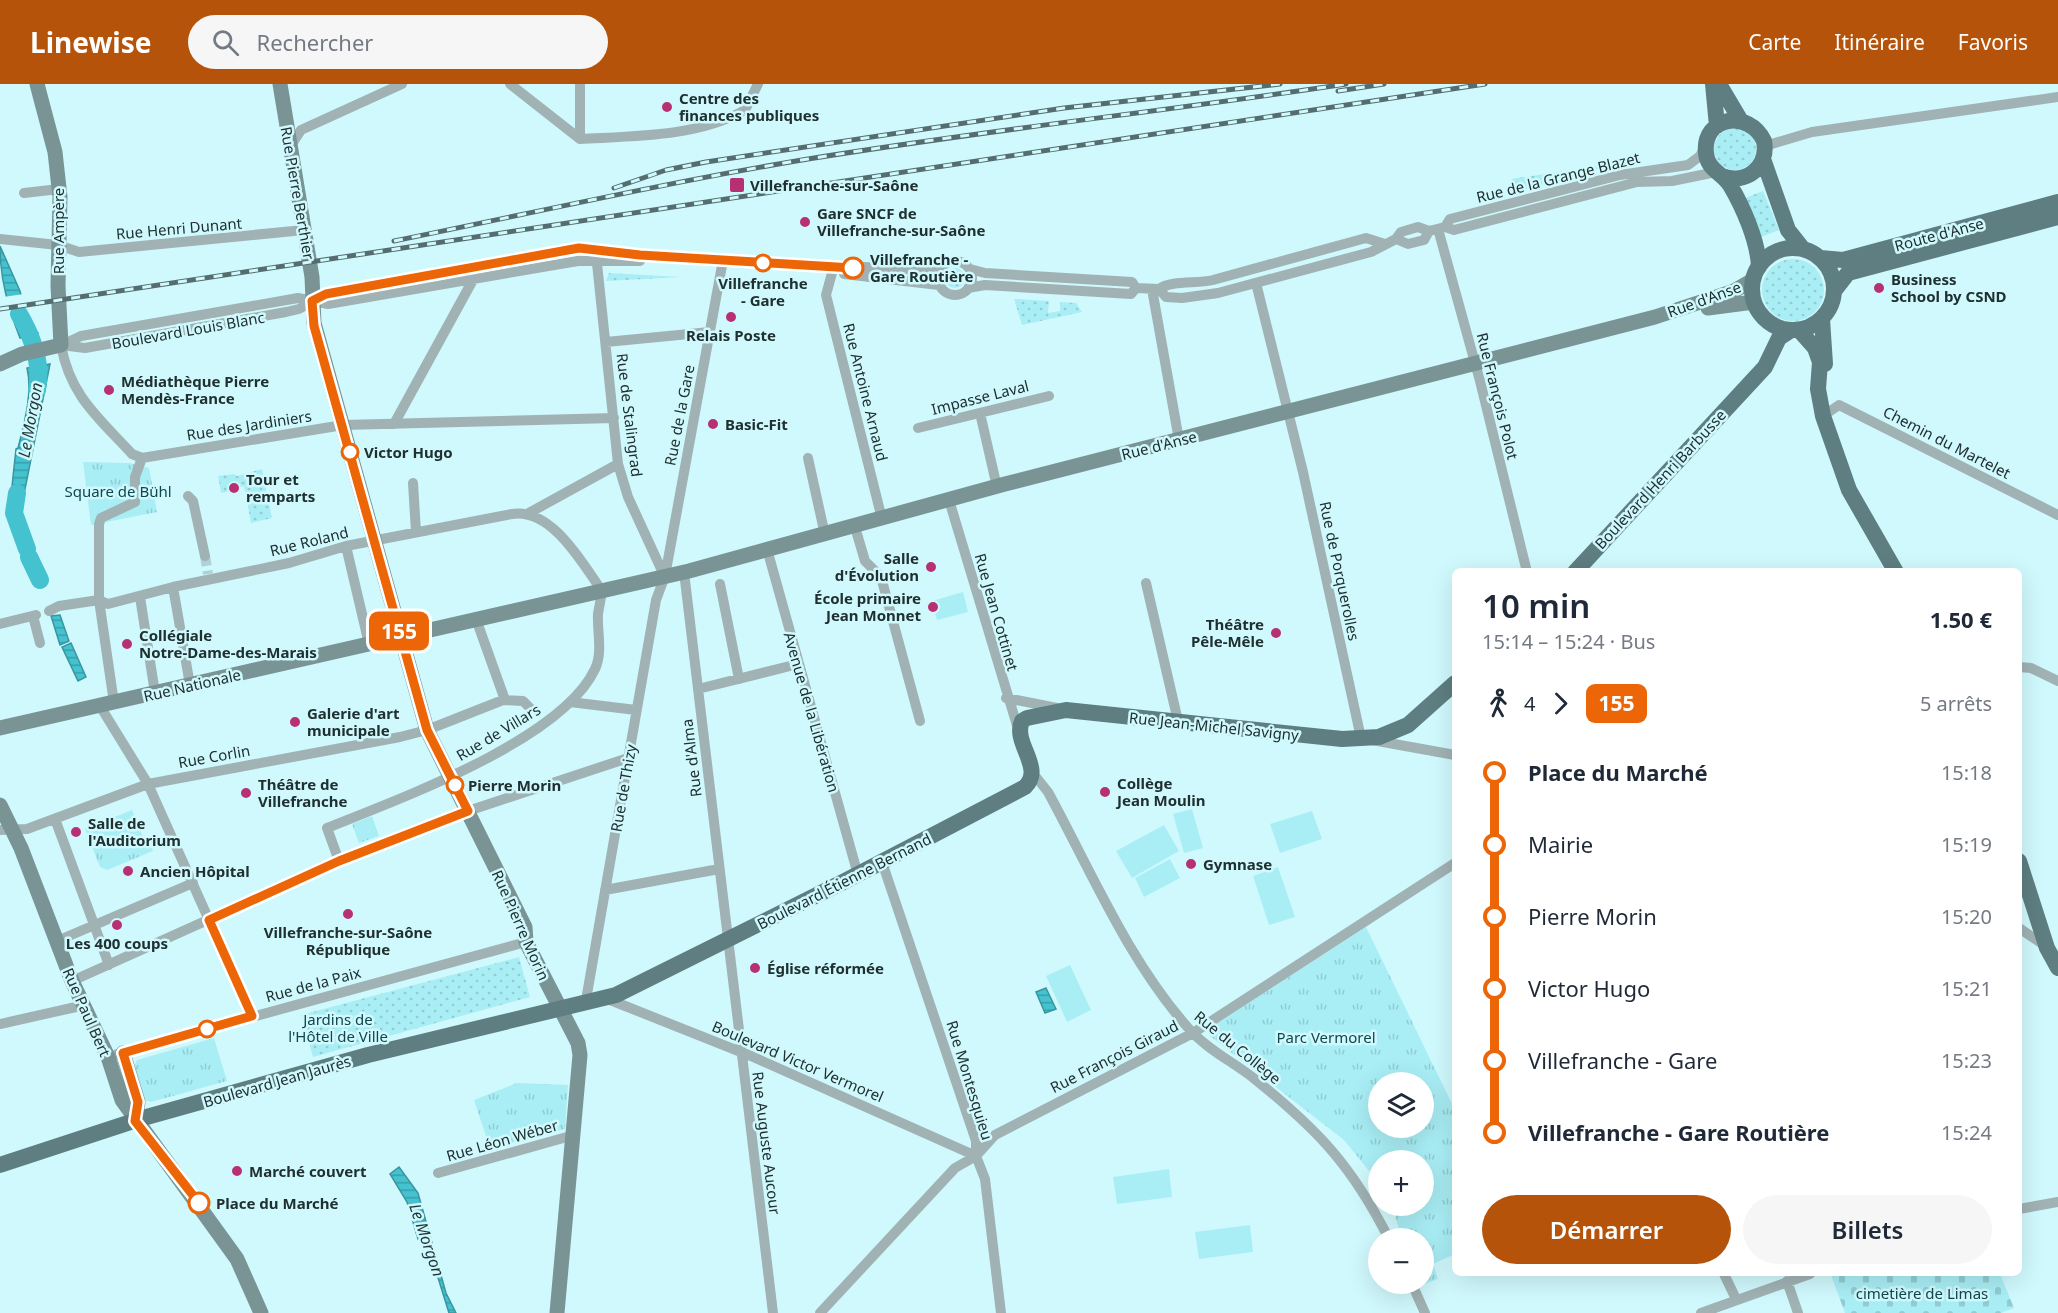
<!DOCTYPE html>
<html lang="fr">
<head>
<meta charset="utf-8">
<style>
  :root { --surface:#fff; --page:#f6f6f7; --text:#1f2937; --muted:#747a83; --accent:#b45309 }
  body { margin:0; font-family:"Noto Sans",sans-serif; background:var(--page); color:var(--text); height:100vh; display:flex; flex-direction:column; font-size:22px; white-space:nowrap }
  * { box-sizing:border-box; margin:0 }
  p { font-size:20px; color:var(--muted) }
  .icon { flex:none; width:33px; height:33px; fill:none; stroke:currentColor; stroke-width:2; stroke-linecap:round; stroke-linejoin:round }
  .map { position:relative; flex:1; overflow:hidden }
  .sheet { position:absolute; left:1452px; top:484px; width:570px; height:708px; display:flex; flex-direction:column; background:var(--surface); border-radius:9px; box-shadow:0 6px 24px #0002 }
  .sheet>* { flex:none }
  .badge { padding:0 12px; border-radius:9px; font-size:21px; line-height:39px }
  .buttons { position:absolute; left:1368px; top:988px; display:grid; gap:12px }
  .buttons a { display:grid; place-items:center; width:66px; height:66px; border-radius:50%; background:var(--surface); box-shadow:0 6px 24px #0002; font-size:30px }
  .map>.badge { position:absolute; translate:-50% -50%; box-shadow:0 0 0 3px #fff }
  .legs { display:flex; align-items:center; gap:9px; height:66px; padding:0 30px; font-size:20px }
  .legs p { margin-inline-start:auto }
  .head { display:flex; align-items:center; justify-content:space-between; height:102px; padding:0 30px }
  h1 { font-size:33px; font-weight:600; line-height:45px }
  .primary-button { display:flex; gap:12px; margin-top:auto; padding:12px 30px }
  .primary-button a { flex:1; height:69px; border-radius:36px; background:var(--accent); color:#fff; font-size:24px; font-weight:600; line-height:69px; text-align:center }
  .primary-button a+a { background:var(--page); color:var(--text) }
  ul { padding:0 30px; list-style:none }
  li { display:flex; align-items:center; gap:21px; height:72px; font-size:22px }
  li i { display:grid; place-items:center; width:9px; height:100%; margin:0 8px; background:currentColor }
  li i::after { content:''; width:15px; height:15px; margin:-8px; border:4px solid; border-radius:50%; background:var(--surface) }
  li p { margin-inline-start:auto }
  li:first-child i { background:linear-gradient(#0000 50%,currentColor 0) }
  li:last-child i { background:linear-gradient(currentColor 50%,#0000 0) }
  header { display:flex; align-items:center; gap:36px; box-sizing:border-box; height:84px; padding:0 30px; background:var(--accent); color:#fff }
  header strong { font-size:28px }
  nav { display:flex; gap:33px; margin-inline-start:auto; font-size:21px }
  .search { width:420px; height:54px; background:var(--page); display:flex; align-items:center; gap:15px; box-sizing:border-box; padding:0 21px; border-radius:33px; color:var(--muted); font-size:22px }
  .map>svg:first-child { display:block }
</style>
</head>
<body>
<header>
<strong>Linewise</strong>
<div class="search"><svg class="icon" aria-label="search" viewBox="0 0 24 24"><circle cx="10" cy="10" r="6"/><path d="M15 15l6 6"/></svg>Rechercher</div>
<nav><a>Carte</a><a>Itinéraire</a><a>Favoris</a></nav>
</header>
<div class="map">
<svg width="2058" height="1229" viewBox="0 0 2058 1229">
  <defs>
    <pattern id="grass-dots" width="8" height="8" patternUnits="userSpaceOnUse" patternTransform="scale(1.5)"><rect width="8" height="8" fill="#a9eef5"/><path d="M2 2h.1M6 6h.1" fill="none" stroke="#91ccd2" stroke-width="1.8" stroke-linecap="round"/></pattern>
    <pattern id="cemetery-stones" width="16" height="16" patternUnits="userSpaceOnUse" patternTransform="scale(1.5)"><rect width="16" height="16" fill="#a9eef5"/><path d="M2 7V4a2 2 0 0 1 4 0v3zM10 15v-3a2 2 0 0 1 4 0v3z" fill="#91ccd2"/></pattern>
    <pattern id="park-tufts" width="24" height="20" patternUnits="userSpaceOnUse" patternTransform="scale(1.5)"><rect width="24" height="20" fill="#a9eef5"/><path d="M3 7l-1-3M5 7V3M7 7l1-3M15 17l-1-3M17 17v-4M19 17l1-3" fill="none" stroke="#91ccd2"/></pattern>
    <pattern id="water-rules" width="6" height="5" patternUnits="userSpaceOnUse" patternTransform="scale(1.5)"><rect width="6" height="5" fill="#44c2cf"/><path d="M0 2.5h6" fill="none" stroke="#389ea9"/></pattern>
  </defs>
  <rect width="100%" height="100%" fill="#d0f9fd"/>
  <!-- grass -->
  <path fill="url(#grass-dots)" d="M1714 65a21 21 0 1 1 42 0a21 21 0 1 1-42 0Z
    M1623 78 1516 108 1512 95Z
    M1763 107 1779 146 1761 153 1745 114Z
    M1762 206a31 31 0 1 1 62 0a31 31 0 1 1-62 0Z
    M945 194a10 10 0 1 1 20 0a10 10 0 1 1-20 0Z
    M609 189 682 193 606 197Z
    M1014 215 1049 217 1048 229 1060 227V218L1076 219 1082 228 1022 241Z
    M262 385 272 434 251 439 244 402 239 404 232 400 230 407 221 409 218 392 234 390 237 392Z
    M519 873 530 913 313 973 301 931Z"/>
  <!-- cemetery -->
  <path fill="url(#cemetery-stones)" d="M1836 1190H2000L2014 1224 2001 1229H1845L1831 1191Z"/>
  <!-- park -->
  <path fill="url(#park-tufts)" fill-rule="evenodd" d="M83 378 129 379 149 384 157 428 91 441Z
    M132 726 143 753 147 752 153 767 107 786 100 783 85 745Z
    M372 732 379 752 359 759 352 740Z
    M1366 843 1455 1026V1170L1433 1180 1438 1195 1418 1202 1424 1200V1155H1402L1392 1122H1424V1077H1378V1098L1344 1056 1210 952V944ZM1378 999H1424V1044H1378Z
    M214 954 227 997 151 1018 145 1016 134 982 137 976Z
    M517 999 568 1001 565 1045 490 1064 474 1016Z"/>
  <!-- pitch -->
  <path fill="#a9eef5" d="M963 508 968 528 937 536 932 517Z
    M1192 725 1203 764 1184 769 1173 730Z
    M1312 727 1322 755 1280 769 1270 740Z
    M1164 741 1179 767 1132 794 1116 767Z
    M1170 775 1180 794 1144 813 1135 794Z
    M1278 783 1295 833 1269 841 1253 792Z
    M1070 881 1091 926 1067 938 1046 892Z
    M1169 1085 1172 1113 1117 1120 1113 1093Z
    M1250 1141 1253 1168 1199 1175 1195 1148Z"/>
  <!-- water -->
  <path fill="url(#water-rules)" stroke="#3996a0" stroke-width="1.5" d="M0 162 20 207 27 234 38 249 20 254C8 223 0 195 0 162Z
    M50 280 21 425 22 436 9 430 16 365 18 364C24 340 33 309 27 284Z
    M60 531 69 557 60 561 51 532Z
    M71 559 86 593 78 597 62 563Z
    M1046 904 1056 925 1045 929 1036 908Z
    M399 1083 418 1109 446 1209 456 1229H449L425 1152 418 1155 407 1118 390 1090Z"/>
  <!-- pier -->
  <path fill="#d0f9fd" d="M24 210 27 225 22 226H27L29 231 7 233 3 213Z"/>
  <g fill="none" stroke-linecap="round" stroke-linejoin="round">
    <!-- river -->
    <path stroke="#44c2cf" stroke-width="18" d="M19 230C32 252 42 280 37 306
      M17 409 14 429 27 465
      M29 473 40 496"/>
    <!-- street-tunnel -->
    <path stroke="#add1d4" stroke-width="10" stroke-dasharray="10 5" stroke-linecap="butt" d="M205 472 208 490"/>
    <!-- street -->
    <path stroke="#a1b2b4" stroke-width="10" d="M510 0 580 55
      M580 0V55
      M580 55C634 52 698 53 745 26L758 0
      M1765 62 1812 48 2058 13
      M290 63 301 46 402 0
      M24 109 59 105
      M1445 143 1450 135 1620 91 1688 81 1700 72 1705 63
      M1438 145 1480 297 1527 488
      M0 155 58 161 79 168 304 146
      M1396 155 1408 160 1424 156 1429 147
      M596 170 618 380 628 413 663 489
      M938 194a17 17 0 1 1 34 0a17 17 0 1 1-34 0Z
      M970 185 985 189 1132 198 1136 204
      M832 189 826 211 882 435
      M844 190 939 201
      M1256 199 1303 388 1361 654 1455 671
      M968 204 985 201 1131 210 1136 204 1159 205 1166 213 1182 214 1218 209 1371 168 1396 155 1401 148 1418 143 1429 147 1445 143 1454 146 1637 98 1672 97 1716 88
      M1152 205 1179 356
      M1159 205C1172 196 1196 200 1213 196L1366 154 1385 160
      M606 258 710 248
      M61 261 85 264 286 228 299 225 326 210 579 164 640 171 939 187
      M61 261C70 312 99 334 132 370L142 374 343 341 614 334
      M62 261 81 252 298 214 328 220 578 177H640
      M980 329 997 403
      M1823 332 1839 321 2058 431
      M394 340 474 194
      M918 344 1049 312
      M808 374 825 451
      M413 399 416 448
      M188 412 193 417 205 472
      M949 416 1019 648
      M529 429 618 380
      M855 443 865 477 881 493 920 637
      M346 462 369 560
      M767 465 858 791
      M684 488 773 1229
      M1146 499 1178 637
      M720 500 739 595
      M173 503 190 601
      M140 513 155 609
      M99 516 108 520 173 503 289 479 346 462 512 430C552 424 582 479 602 507 601 515 599 523 598 530 597 548 603 568 595 585 562 656 399 715 327 744L339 777
      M49 527 59 522 99 516
      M33 532 40 559
      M476 535 505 616
      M0 540 36 531
      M2019 583 2031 584 2058 597
      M698 605 798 580
      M1006 614 1057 624
      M570 618 636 626
      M114 619 99 516V440L101 434 135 418V393L142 374
      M100 622 148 700 252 932
      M1032 688 1048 708C1092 789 1129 878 1190 946 1208 966 1235 979 1256 996 1319 1047 1352 1082 1389 1155
      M55 735 109 881
      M0 746 27 745 148 700 400 653 427 646 503 616 523 617 531 625
      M882 778 976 1057V1072L985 1095 1001 1229
      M605 806 719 785
      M2019 844 2047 863
      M57 857 193 799
      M72 897 339 777 468 727 628 674
      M605 914 751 972 976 1072
      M586 916 656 516 665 492 723 176
      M0 940 85 921
      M117 970 526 858
      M438 1089 574 1051
      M2019 1125 2058 1118
      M1724 1190 1736 1215
      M1787 1197 1798 1229
      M1412 1200 1425 1229
      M820 1229 955 1084 976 1072 995 1051 1193 949 1455 779
      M1701 1229 1810 1190"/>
    <!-- secondary -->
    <path stroke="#7a9496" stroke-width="15" d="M280 0 312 193 314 239 427 646 525 843 526 858 578 959 580 971 557 1229
      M1708 224 1754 218
      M0 280 22 270 61 261 58 202 60 113 55 68 37 0
      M0 644 689 487 1005 400 1655 233 1734 207 1753 196
      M0 721 21 764 72 897 108 973 122 1016 237 1175 261 1229
      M123 969 138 1018 135 1037"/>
    <!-- primary -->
    <path stroke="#5e7e81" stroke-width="16" d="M1713 0 1717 42
      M1719 0 1741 37
      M1763 75 1788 146 1803 165
      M1722 92C1746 101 1769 83 1764 57 1749 25 1702 32 1706 69 1707 85 1722 89 1730 101 1743 123 1758 157 1759 183
      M1752 205a41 41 0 1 1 82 0a41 41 0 1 1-82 0Z
      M1820 174 1843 176 2058 118
      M1834 207 1848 189 2058 133
      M1822 235 1825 280
      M1799 246 1815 264 1820 278 1818 305 1823 332 1849 406 1896 488
      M1575 488 1765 283 1779 254 1791 246
      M2019 777 2047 864 2058 884
      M0 1081 143 1034 368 971 616 911 845 797 1025 703C1045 684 1012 659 1022 637L1027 634 1066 626 1342 655 1379 653 1408 641 1455 599"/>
    <!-- rail casing -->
    <g stroke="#556d6f" stroke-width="5">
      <path id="rail" d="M1338 7 1384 0
        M614 104 666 86 706 78 1064 24 1280 0
        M394 157C532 129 669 98 808 75 987 46 1167 27 1346 0
        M0 225 1485 0"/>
    </g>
    <!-- rail -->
    <use href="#rail" stroke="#d0f9fd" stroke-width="3" stroke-dasharray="9" stroke-linecap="butt"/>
  </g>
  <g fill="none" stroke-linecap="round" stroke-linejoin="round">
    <!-- line-1 casing -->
    <g stroke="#fff" stroke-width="14">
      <path id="line-1" d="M199 1119 135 1037 138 1018 123 969 252 932 209 836 339 777 468 727 427 646 314 242 312 217 326 210 579 164 640 171 853 184"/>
    </g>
    <!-- line-1 -->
    <use href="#line-1" stroke="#ec6608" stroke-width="9"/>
  </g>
  <!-- markers -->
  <g fill="#b73073" stroke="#d0f9fd" stroke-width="2">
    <circle cx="667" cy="23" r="6"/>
    <rect x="729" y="93" width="16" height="16" rx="3"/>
    <circle cx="805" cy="138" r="6"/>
    <circle cx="1879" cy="204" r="6"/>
    <circle cx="731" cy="233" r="6"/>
    <circle cx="109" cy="306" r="6"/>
    <circle cx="713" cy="340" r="6"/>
    <circle cx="234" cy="404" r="6"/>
    <circle cx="931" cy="483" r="6"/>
    <circle cx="933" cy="523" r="6"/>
    <circle cx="1276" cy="549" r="6"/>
    <circle cx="127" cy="560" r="6"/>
    <circle cx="295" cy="638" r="6"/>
    <circle cx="1105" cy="708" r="6"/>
    <circle cx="246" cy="709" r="6"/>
    <circle cx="76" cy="748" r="6"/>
    <circle cx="1191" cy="780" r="6"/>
    <circle cx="128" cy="787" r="6"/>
    <circle cx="348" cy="830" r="6"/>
    <circle cx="117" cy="841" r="6"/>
    <circle cx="755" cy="884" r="6"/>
    <circle cx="237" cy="1087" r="6"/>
  </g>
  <g fill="#fff" stroke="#ec6608" stroke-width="3">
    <circle cx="763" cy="179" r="8"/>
    <circle cx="853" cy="184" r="10"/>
    <circle cx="350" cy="368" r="8"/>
    <circle cx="455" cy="701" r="8"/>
    <circle cx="207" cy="945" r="8"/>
    <circle cx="199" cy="1119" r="10"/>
  </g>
  <g text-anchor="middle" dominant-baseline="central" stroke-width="5" stroke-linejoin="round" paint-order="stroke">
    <!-- poi labels -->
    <g font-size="15" font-weight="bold" fill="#203031" stroke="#d0f9fd" text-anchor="start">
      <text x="679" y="14">Centre des<tspan x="679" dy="17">finances publiques</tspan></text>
      <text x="750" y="101">Villefranche-sur-Saône</text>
      <text x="817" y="129">Gare SNCF de<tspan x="817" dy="17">Villefranche-sur-Saône</tspan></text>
      <text x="1891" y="195">Business<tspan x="1891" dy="17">School by CSND</tspan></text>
      <text x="731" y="251" text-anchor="middle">Relais Poste</text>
      <text x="121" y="297">Médiathèque Pierre<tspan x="121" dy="17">Mendès-France</tspan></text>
      <text x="725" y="340">Basic-Fit</text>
      <text x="246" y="395">Tour et<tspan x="246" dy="17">remparts</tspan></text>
      <text x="919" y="474" text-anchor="end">Salle<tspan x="919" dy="17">d'Évolution</tspan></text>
      <text x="921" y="514" text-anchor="end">École primaire<tspan x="921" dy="17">Jean Monnet</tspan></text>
      <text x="1264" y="540" text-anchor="end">Théâtre<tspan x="1264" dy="17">Pêle-Mêle</tspan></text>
      <text x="139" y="551">Collégiale<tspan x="139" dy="17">Notre-Dame-des-Marais</tspan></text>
      <text x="307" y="629">Galerie d'art<tspan x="307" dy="17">municipale</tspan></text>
      <text x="1117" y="699">Collège<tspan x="1117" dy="17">Jean Moulin</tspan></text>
      <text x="258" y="700">Théâtre de<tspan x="258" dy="17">Villefranche</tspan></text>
      <text x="88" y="739">Salle de<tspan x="88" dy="17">l'Auditorium</tspan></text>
      <text x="1203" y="780">Gymnase</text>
      <text x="140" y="787">Ancien Hôpital</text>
      <text x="348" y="848" text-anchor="middle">Villefranche-sur-Saône<tspan x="348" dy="17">République</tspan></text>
      <text x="117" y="859" text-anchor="middle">Les 400 coups</text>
      <text x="767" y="884">Église réformée</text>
      <text x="249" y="1087">Marché couvert</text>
    </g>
    <!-- street labels -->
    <g font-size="15" fill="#203031" stroke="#d0f9fd">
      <text transform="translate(1558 93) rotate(-14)">Rue de la Grange Blazet</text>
      <text transform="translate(298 109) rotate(80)">Rue Pierre Berthier</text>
      <text transform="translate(179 144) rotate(-5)">Rue Henri Dunant</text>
      <text transform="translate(58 147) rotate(-90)">Rue Ampère</text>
      <text transform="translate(1939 150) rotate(-15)">Route d'Anse</text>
      <text transform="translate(1704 215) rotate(-20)">Rue d'Anse</text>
      <text transform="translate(188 246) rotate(-10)">Boulevard Louis Blanc</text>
      <text transform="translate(866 308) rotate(76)">Rue Antoine Arnaud</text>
      <text transform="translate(1498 312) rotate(76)">Rue François Polot</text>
      <text transform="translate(980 313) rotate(-14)">Impasse Laval</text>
      <text transform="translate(630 331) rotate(83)">Rue de Stalingrad</text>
      <text transform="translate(679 331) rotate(-79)">Rue de la Gare</text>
      <text transform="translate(249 341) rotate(-9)">Rue des Jardiniers</text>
      <text transform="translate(1947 358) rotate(27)">Chemin du Martelet</text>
      <text transform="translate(1159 361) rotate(-14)">Rue d'Anse</text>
      <text transform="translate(1660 395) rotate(-47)">Boulevard Henri Barbusse</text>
      <text transform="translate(309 457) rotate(-14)">Rue Roland</text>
      <text transform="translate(1340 487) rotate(78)">Rue de Porquerolles</text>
      <text transform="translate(997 528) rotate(74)">Rue Jean Cottinet</text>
      <text transform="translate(192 601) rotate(-13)">Rue Nationale</text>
      <text transform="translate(812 628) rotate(74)">Avenue de la Libération</text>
      <text transform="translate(1214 642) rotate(6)">Rue Jean-Michel Savigny</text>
      <text transform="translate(498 648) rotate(-31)">Rue de Villars</text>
      <text transform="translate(214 672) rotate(-10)">Rue Corlin</text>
      <text transform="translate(691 674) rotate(-97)">Rue d'Alma</text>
      <text transform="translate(623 704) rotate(-80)">Rue de Thizy</text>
      <text transform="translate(844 797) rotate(-27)">Boulevard Étienne Bernand</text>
      <text transform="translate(521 841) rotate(66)">Rue Pierre Morin</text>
      <text transform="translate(313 900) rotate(-15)">Rue de la Paix</text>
      <text transform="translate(87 928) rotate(66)">Rue Paul Bert</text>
      <text transform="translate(1238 963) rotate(39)">Rue du Collège</text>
      <text transform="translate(1114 972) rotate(-27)">Rue François Giraud</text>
      <text transform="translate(798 977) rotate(23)">Boulevard Victor Vermorel</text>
      <text transform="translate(970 996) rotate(73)">Rue Montesquieu</text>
      <text transform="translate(277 997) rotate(-16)">Boulevard Jean Jaurès</text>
      <text transform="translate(502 1056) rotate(-16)">Rue Léon Wéber</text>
      <text transform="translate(767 1059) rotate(83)">Rue Auguste Aucour</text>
    </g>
    <!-- stop labels -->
    <g font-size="15" font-weight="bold" fill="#203031" stroke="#d0f9fd" text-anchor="start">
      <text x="870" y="175">Villefranche -<tspan x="870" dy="17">Gare Routière</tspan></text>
      <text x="763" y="199" text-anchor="middle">Villefranche<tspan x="763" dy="17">- Gare</tspan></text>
      <text x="364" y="368">Victor Hugo</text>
      <text x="468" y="701">Pierre Morin</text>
      <text x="216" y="1119">Place du Marché</text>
    </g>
    <!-- park labels -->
    <g font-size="15" fill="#10474d" stroke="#d0f9fd">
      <text x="118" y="407">Square de Bühl</text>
      <text x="338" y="935">Jardins de<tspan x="338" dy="17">l'Hôtel de Ville</tspan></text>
      <text x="1326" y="953">Parc Vermorel</text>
      <text x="1922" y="1209">cimetière de Limas</text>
    </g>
    <!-- water labels -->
    <g font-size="16" font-style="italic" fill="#1f3537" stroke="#d0f9fd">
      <text transform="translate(30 336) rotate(-80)">Le Morgon</text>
      <text transform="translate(427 1156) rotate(71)">Le Morgon</text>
    </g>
  </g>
</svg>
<div class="buttons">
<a><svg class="icon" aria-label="layers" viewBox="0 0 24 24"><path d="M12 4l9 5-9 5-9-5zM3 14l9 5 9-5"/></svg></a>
<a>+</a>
<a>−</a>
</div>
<b class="badge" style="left:399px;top:547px;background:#ec6608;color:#fff">155</b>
<section class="sheet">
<div class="head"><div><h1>10 min</h1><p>15:14 – 15:24 · Bus</p></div><b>1.50 €</b></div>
<div class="legs"><svg class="icon" aria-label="walk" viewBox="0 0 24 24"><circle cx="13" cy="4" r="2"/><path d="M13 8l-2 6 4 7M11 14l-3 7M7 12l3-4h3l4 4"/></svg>4<svg class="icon" aria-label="forward" viewBox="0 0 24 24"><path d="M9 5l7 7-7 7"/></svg><b class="badge" style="background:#ec6608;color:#fff">155</b><p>5 arrêts</p></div>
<ul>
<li><i style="color:#ec6608"></i><b>Place du Marché</b><p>15:18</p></li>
<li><i style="color:#ec6608"></i><span>Mairie</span><p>15:19</p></li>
<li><i style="color:#ec6608"></i><span>Pierre Morin</span><p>15:20</p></li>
<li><i style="color:#ec6608"></i><span>Victor Hugo</span><p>15:21</p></li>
<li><i style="color:#ec6608"></i><span>Villefranche - Gare</span><p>15:23</p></li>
<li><i style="color:#ec6608"></i><b>Villefranche - Gare Routière</b><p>15:24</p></li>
</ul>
<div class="primary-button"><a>Démarrer</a><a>Billets</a></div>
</section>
</div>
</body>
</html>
